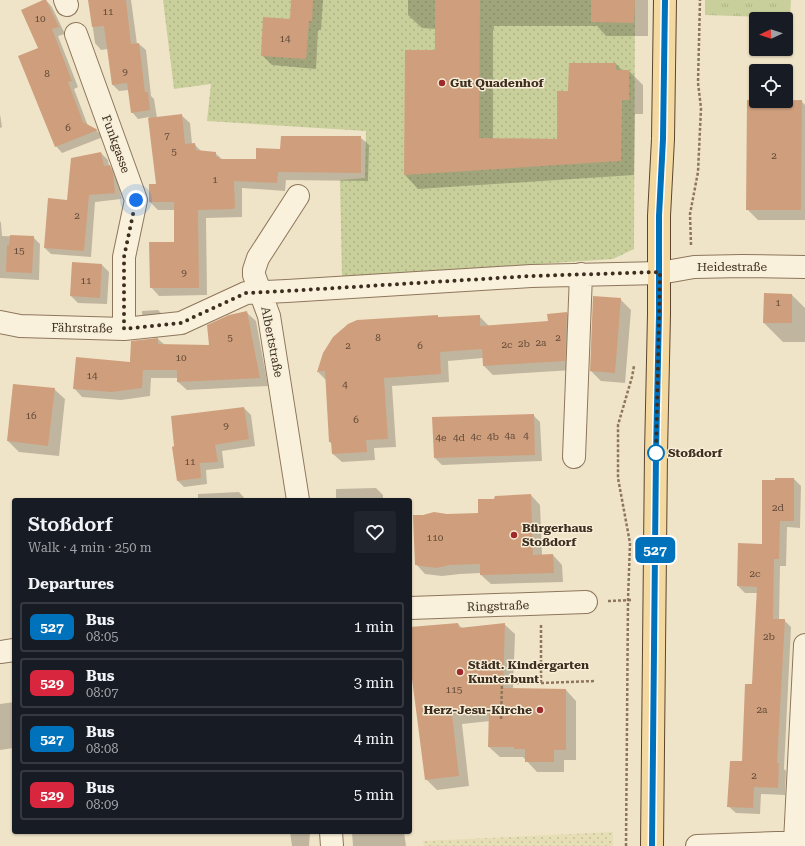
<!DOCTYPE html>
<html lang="en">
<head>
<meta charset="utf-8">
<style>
  :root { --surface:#171b24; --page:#20242c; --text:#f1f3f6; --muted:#9ea1a6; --line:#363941 }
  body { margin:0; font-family:"Roboto Serif",serif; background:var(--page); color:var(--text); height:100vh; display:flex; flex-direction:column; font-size:15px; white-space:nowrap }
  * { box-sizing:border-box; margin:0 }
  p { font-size:13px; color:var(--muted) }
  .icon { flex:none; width:22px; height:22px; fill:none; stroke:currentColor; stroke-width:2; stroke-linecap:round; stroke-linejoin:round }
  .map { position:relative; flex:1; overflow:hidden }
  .side { position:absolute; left:12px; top:498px; width:400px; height:336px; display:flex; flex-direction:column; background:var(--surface); border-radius:4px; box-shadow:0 1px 3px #0004 }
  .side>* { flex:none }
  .badge { padding:0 8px; border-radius:6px; font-size:14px; line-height:26px }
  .needle { width:26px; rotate:267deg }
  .fabs { position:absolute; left:749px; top:12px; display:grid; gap:8px }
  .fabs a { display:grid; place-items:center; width:44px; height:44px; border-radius:4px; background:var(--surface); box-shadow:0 1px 3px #0004; font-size:20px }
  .you { position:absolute; width:20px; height:20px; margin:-10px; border:3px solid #fff; border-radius:50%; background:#1a73e8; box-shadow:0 0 0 6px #1a73e833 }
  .map>.badge { position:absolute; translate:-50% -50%; box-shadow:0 0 0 2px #fff }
  h2 { padding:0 16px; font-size:15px; line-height:36px }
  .round { display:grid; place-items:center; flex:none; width:42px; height:42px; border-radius:4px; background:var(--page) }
  .headline { display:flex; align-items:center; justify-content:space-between; height:68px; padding:0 16px }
  h1 { font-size:19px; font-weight:600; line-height:30px }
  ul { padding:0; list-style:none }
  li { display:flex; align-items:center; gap:12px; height:50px; margin:0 8px 6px; padding:0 8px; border:2px solid var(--line); border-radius:4px }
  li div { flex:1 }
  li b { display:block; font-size:15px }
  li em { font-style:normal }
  li .badge { min-width:44px; font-weight:700; text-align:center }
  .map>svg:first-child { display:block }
</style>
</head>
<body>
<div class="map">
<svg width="805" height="846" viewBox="0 0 805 846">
  <defs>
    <pattern id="farmland-dots" width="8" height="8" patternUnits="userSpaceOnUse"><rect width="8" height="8" fill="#e6deb5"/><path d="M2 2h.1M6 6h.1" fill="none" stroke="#c6bf9b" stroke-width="1.8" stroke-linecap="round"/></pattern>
    <pattern id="grass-tufts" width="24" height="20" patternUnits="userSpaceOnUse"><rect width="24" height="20" fill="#c9cf9b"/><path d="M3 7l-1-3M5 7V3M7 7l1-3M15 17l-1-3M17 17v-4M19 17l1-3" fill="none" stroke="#aeb285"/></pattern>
    <pattern id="park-dots" width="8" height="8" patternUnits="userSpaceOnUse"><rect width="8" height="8" fill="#c9cf9b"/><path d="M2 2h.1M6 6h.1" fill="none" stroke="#aeb285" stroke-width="1.8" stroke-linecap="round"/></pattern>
  </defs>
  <rect width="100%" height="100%" fill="#f0e4c8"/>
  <!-- farmland -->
  <path fill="url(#farmland-dots)" d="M613 832V846H424L423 841Z"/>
  <!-- grass -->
  <path fill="url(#grass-tufts)" d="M705 0H791L790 18 705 15Z"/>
  <!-- park -->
  <path fill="url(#park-dots)" d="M163 0H635L634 249 613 259 342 277 340 180 365 178 366 131 207 121 211 84 174 89Z"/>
  <!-- shadow -->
  <path fill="#0003" d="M46 0 52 7 65 34 58 36 78 87 74 89 88 126 97 131 103 137 62 153 56 146 39 49Z
    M89 0H131L137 44H139L146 50 151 96 154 99 157 118 181 115 190 123 192 144H194L202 152 215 153 223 160H257L281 150 360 137 369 145 368 181 286 180 285 191 242 188V217L206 218 207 295 159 296 151 287 175 243V210H158L150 202 157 185 149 117 138 119 132 112 129 90 119 91 113 85 108 49 101 50 95 43Z
    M292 0H323L321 30H318L316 69 272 65 262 55 291 20Z
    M408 0H648V36H606L597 26H494V29H493V139L558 140 569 92 616 64 623 71H629L643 85V114H635L634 175 418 189 405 175 406 51 436 52V29L422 28 408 15Z
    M748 101H801L805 105V220H758L747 209Z
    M0 114 2 127 0 128Z
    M101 153 108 160 109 166 117 173 120 181 121 199 95 202 91 257 51 254 45 248Z
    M0 221 1 223 2 236 33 237 40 244 39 280 0 278Z
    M102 265 109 272 107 304 78 303 71 296Z
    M792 295 805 308V342H783L764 323Z
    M620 299 631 310 625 383 601 381 591 371Z
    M158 310 165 317 149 321 142 314V311Z
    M247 313 256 321 268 386 187 390 178 382V378H151L150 396 121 400 82 397 74 388 130 364 132 342 158 339 165 345 210 346Z
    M567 313 575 322 573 370 493 375 484 366 483 358 448 361 449 382 392 386 396 447 374 448 375 460 342 462 333 454 332 444 330 442 326 380 318 372 439 318 479 316 488 325V326L549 322Z
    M54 389 65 399 59 456 19 452 8 441Z
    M244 408 251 415 255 446 222 451 224 468 206 470 207 484 184 487 178 481Z
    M533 415 540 422 542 461 442 465 435 458Z
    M794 479 801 486 800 528 787 527 786 566H780L779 620H784L791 627 784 769 786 771 785 795 761 794 760 814 736 813 728 806 743 762 753 686 758 593H745L738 586 763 545Z
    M376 488 383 495V500H336V489Z
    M239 492 246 500H198V494Z
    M531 495 540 505 542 555H553L562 565 563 582 491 584 481 575V573L460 574 442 576 425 574 416 564 447 515 479 514 495 500Z
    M458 624 463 629 504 624 515 634 513 689 566 690 576 701V760H564V772H537L523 757H500L489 747 490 721 462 724 469 786 437 790 426 779 413 678H410V628Z
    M14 702V748L0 750V704Z
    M290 832H310L309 846H292Z
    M352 832H404L406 846H353Z"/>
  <!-- building -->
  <path fill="#cf9f7d" d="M43 0H46L59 27 52 29 72 81 68 82 83 122 98 130 55 147 18 56 38 48 21 10Z
    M88 0H126L131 44 139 43 145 92H148L150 110 131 113 127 83 112 85 104 26 92 27Z
    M291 0H313L312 21H309L306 59 261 56 263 17 290 19Z
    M435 0H480L479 138 557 139V91H568L569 63H616V70H629V100H622L621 161 404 175 405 50H435Z
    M591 0H635L634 23 591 22Z
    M747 100H756V101L802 100 801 210H746Z
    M182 114 185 144 195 143 196 150 216 152V157H219V159H256V148L280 149 281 136H361V173L278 172 277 183 234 181 235 208 233 209 198 210 199 288H150L149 242H174V202H149V184H156L148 118Z
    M101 152 104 166 110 165 113 174 115 193 89 195 84 251 44 248 48 198 67 200 71 158Z
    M10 235 34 236 32 273 6 272 7 245H9Z
    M72 262 102 264 100 298 70 296Z
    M764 293 792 294V323H763Z
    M593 296 621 298 615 373 590 371Z
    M247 311 260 378 177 382V370H143L142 388 112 392 73 389 76 357 130 362 131 341 158 338V344L209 345 207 325 229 315Z
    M567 312 565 361 483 366 482 349 440 352 441 374 384 378 388 439 366 440 367 452 332 454 331 442H329L325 371 317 372 323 353 333 337 348 324 357 320 438 315V317L480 315V326L548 321 547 314Z
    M13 384 55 388 48 446 7 441Z
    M244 407 249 439 215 445 218 462 200 463 201 478 177 481 172 447 174 446 171 416Z
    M534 414 535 455 434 458 432 417Z
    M775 478H794V521H780L779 559H774L773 619H785L777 763H779L778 788 754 787 753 808 727 807 730 761H742L745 684H752L757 587 737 586 738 543 762 544V480H775Z
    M531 494 533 555 553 554 554 573 480 575V564L450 565 436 568 415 565 413 515H423L434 512 447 514 478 513V499H494L495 496Z
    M458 623 459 628 505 623 503 688 566 689V750H554V762H525V749H514V747H488L489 709 452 714 459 776 425 780 410 663V627Z"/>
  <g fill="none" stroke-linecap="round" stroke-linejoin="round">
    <!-- minor casing -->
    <g stroke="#8d765c" stroke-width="24">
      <path id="minor" d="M65 0 67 5
        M76 34 136 200 124 257V329
        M298 196 258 258 254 270V275L269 316 298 500
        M0 322 20 326 124 329 181 323 246 293 287 291 531 276 660 273 694 267 742 266 805 267
        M574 457 581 274
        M410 608 586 602
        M0 652 14 650
        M331 832 332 846
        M795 842 805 645
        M697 846 805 842"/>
    </g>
    <!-- major casing -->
    <g stroke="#5b4430" stroke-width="24">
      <path id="major" d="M652 846 656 453 659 314V216L663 139 665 0"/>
    </g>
    <!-- path -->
    <path stroke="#8d765c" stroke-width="2.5" stroke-dasharray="3 2" stroke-linecap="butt" d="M691 245 690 214 698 172 701 108 698 83 700 0
      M608 601 633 600
      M541 683 596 681
      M501 719 502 683H541V625
      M626 846 628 600 630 543 618 478V425L632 377 634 366"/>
    <!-- minor -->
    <use href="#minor" stroke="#faf1dc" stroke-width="22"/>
    <!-- major -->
    <use href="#major" stroke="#f3d9a0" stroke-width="22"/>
  </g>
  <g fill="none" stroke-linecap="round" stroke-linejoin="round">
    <!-- line casing -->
    <g stroke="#fff" stroke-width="9">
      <path id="line" d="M652 846 656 453 659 314V216L663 139 665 0"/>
    </g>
    <!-- line -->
    <use href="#line" stroke="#0072bc" stroke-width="6"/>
    <!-- walk -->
    <path stroke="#3d2e20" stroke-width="4" stroke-dasharray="0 7.2" d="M136 200 124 257V329L181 323 246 293 287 291 531 276 660 272 656 453"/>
  </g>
  <!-- markers -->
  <g fill="#9e2a2b" stroke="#f7eed8" stroke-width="1.5">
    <circle cx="442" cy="83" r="4"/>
    <circle cx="514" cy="535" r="4"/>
    <circle cx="460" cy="672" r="4"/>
    <circle cx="540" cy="710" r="4"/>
  </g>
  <circle fill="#fff" stroke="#0072bc" stroke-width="2" cx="656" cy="453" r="8"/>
  <g text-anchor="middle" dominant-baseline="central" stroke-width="3" stroke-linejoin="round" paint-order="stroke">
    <!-- number labels -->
    <g font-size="10" fill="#624a37">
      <text x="108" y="11">11</text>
      <text x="40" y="18">10</text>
      <text x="285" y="38">14</text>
      <text x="125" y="71">9</text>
      <text x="47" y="73">8</text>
      <text x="68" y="127">6</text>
      <text x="167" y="135">7</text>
      <text x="174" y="151">5</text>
      <text x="774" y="155">2</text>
      <text x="215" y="179">1</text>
      <text x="77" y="215">2</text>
      <text x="19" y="250">15</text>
      <text x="184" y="272">9</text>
      <text x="86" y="280">11</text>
      <text x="778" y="302">1</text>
      <text x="230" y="337">5</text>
      <text x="378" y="337">8</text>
      <text x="558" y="337">2</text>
      <text x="541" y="342">2a</text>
      <text x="524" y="343">2b</text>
      <text x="507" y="344">2c</text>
      <text x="348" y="345">2</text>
      <text x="420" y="345">6</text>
      <text x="181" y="357">10</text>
      <text x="92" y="375">14</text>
      <text x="345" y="384">4</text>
      <text x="31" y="415">16</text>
      <text x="356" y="419">6</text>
      <text x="226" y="425">9</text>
      <text x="510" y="435">4a</text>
      <text x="526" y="435">4</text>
      <text x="476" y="436">4c</text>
      <text x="493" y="436">4b</text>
      <text x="441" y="437">4e</text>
      <text x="459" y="437">4d</text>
      <text x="190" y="461">11</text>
      <text x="778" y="507">2d</text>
      <text x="435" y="537">110</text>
      <text x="755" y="573">2c</text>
      <text x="769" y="636">2b</text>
      <text x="454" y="689">115</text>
      <text x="762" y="709">2a</text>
      <text x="754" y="775">2</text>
    </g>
    <!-- poi labels -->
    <g font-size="12" font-weight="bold" fill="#3d2e20" stroke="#f7eed8" text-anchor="start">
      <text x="450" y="83">Gut Quadenhof</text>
      <text x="522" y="528">Bürgerhaus<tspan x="522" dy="14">Stoßdorf</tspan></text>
      <text x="468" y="665">Städt. Kindergarten<tspan x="468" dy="14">Kunterbunt</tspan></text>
      <text x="532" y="710" text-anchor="end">Herz-Jesu-Kirche</text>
    </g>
    <!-- street labels -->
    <g font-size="12" fill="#3d2e20" stroke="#f7eed8">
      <text transform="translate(116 144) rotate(70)">Funkgasse</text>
      <text x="732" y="267">Heidestraße</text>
      <text transform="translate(82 328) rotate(1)">Fährstraße</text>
      <text transform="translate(272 342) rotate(79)">Albertstraße</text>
      <text transform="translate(498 606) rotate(-2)">Ringstraße</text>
    </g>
    <!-- stop labels -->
    <g font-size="12" font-weight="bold" fill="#3d2e20" stroke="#f7eed8" text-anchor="start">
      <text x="668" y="453">Stoßdorf</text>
    </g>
  </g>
</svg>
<div class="fabs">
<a><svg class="needle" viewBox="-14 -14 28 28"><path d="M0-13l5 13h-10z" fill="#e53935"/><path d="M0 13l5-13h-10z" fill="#9ea1a6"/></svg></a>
<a><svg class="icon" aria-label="locate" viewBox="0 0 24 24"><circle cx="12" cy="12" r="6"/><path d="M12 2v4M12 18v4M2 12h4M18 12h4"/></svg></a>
</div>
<div class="you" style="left:136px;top:200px"></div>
<b class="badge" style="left:655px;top:550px;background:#0072bc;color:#fff">527</b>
<section class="side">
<div class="headline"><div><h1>Stoßdorf</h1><p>Walk · 4 min · 250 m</p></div><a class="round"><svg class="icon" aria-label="heart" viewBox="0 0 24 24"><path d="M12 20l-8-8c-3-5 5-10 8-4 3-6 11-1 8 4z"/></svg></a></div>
<h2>Departures</h2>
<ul>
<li><span class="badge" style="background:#0072bc;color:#fff">527</span><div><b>Bus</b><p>08:05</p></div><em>1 min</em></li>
<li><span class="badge" style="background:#d7263d;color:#fff">529</span><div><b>Bus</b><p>08:07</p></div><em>3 min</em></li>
<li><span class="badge" style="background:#0072bc;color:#fff">527</span><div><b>Bus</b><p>08:08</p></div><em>4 min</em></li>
<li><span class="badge" style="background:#d7263d;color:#fff">529</span><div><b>Bus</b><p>08:09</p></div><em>5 min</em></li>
</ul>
</section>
</div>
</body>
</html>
